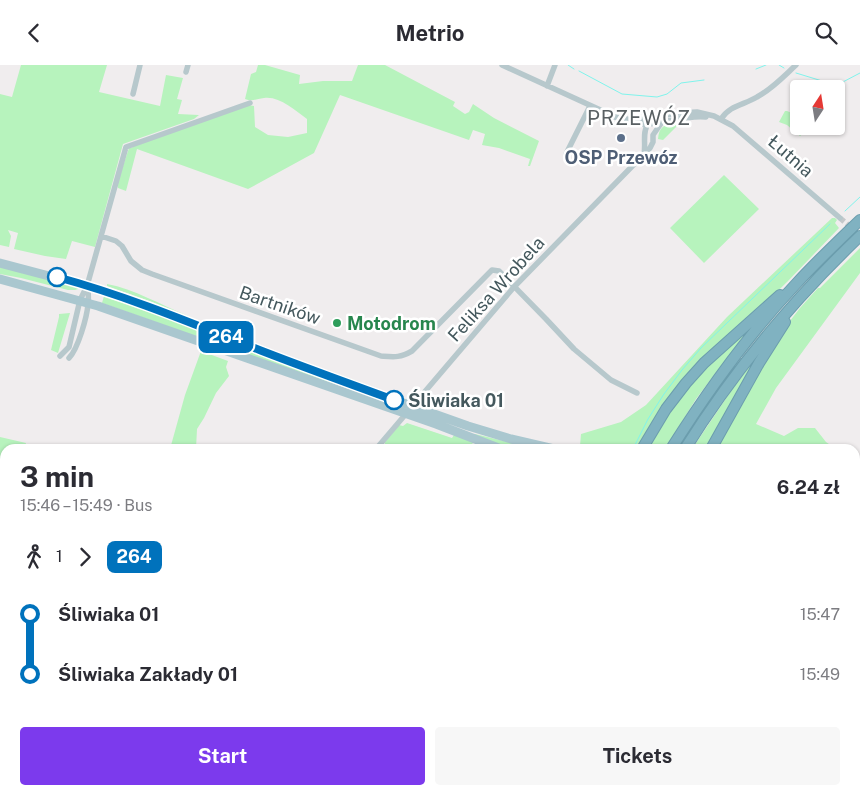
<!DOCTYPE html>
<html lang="en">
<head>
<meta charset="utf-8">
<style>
  :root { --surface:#fff; --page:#f7f7f7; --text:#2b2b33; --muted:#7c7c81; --accent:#7c3aed }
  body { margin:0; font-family:"Public Sans",sans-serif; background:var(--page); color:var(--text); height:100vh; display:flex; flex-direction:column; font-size:19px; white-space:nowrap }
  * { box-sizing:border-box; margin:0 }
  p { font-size:16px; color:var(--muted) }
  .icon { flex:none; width:28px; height:28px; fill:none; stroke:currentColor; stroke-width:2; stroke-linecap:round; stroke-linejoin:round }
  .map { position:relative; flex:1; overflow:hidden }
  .side { position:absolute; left:0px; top:379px; width:860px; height:351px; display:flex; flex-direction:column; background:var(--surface); border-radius:15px 15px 0 0; box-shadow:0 1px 4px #0004 }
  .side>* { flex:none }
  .badge { padding:0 10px; border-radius:8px; font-size:18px; line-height:32px }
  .needle { width:32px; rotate:12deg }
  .tools { position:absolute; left:790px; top:15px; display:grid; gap:10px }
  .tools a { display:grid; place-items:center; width:55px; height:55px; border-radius:5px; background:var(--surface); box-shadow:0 1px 4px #0004; font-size:25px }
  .map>.badge { position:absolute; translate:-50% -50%; box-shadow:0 0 0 2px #fff }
  .legs { display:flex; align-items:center; gap:8px; height:55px; padding:0 20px; font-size:16px }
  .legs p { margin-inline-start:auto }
  .overview { display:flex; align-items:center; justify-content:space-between; height:85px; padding:0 20px }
  h1 { font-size:28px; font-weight:700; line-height:38px }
  .cta { display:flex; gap:10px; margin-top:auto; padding:10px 20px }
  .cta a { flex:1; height:58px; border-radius:5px; background:var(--accent); color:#fff; font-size:20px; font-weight:700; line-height:58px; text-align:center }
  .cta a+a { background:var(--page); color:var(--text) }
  ul { padding:0 20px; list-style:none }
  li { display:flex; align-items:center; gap:18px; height:60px; font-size:19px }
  li i { display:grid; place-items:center; width:8px; height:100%; margin:0 6px; background:currentColor }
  li i::after { content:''; width:12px; height:12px; margin:-6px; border:4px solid; border-radius:50%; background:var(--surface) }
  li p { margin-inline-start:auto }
  li:first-child i { background:linear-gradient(#0000 50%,currentColor 0) }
  li:last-child i { background:linear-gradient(currentColor 50%,#0000 0) }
  header { display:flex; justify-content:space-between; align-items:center; height:65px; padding:0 20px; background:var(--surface); font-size:22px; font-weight:700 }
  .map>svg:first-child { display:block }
</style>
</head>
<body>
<header><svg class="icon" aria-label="back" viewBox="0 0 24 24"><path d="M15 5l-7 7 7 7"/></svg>Metrio<svg class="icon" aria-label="search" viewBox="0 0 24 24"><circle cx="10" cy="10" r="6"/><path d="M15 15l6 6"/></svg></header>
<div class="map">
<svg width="860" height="729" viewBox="0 0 860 729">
  <rect width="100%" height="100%" fill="#f0edee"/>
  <!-- green -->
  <path fill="#b7f3bd" d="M21 0H107L99 27 160 41 166 10 183 13 177 34 182 35 178 49 199 50 194 54 123 79 95 182 72 176 66 194 45 191 14 184 18 168 8 165 11 171 9 182 0 180V29L12 32Z
    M258 0H265L300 10 299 19 323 16H352L358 0H385L455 37 453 41 465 49 469 47 473 39 494 53 539 76 530 101H528L530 94 499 83 482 80 485 69 473 65 469 75 340 30 314 88 248 124 137 84 126 126 118 123 117 119 129 83H132L133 81 248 40 254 41 255 62 268 70 288 72 307 68V54C294 45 280 31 264 33 256 34 252 37 245 34L251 9 256 7Z
    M785 46H787L799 51V61H810L808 65 800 71 787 60 779 57Z
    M676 58 677 61 663 75 658 74C659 62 664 59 676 58Z
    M724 110 759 144 704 198 670 163Z
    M832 153H835L837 155 835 158 839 163 788 216 671 331 654 354 637 384H595L580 381 581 369 621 357 646 340 727 252Z
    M860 183V208L776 323 756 359 784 371 798 363H815L826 377 836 384H714L786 261 800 243 818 223H820Z
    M0 200 78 223V224L75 225H68L21 213 0 209Z
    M107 219C134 224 161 240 186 250 247 277 310 299 373 322V323H367L184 252 152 237 107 221Z
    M104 231 154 249 180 256 344 320 343 321 316 314 102 238Z
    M70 248 58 288 51 285 59 252V249Z
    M754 257 696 334 665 384H655L652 382 651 384H645L664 352 701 306Z
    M765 281 708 384H692L731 326Z
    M201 286 228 296 226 302 229 311 216 328 204 353 197 364 196 384H170L185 330Z
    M407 358 452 373 454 370 473 377 471 384H396L394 381 391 384H384L385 377 399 360 403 361Z
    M475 369 537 384H509L475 371 474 370Z
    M0 372 26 378 24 384H5V445L0 461Z
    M860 472V504H855V473Z
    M0 535H5V639L0 635V614L4 597 0 596Z
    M0 652 5 654V700L0 698Z
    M72 725H206L205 729H79L71 728Z"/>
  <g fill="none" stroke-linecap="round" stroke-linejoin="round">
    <!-- stream -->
    <path stroke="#80f4ec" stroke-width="1" d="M568 0 574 4
      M779 0 784 3
      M756 4 766 0
      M579 6 622 29 657 32 667 29 681 18 704 15
      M796 8 832 19
      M841 18 860 8
      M845 146 860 132
      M633 384 648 354 664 329 682 305 701 283 830 159"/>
    <!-- river -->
    <path stroke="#80f4ec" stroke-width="9" d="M0 548H5
      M561 725 568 729"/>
    <!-- minor-tunnel -->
    <path stroke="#c5c8ca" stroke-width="5.5" stroke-dasharray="5.5 3" stroke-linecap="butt" d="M840 153 860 170"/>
    <!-- motorway casing -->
    <g stroke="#6b9dad" stroke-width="12">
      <path id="motorway" d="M642 384 666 344 686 318 704 298 780 230
        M671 384C708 325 748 270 795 220 816 197 838 176 860 155
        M685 384C735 304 792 236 860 171
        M711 384 759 298 785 257
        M539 729 540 725
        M551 729 552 725"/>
    </g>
    <!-- minor -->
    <path stroke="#b7c8cc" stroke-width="5.5" d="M502 0 618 53
      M186 7 188 0
      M547 21 555 0
      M133 29 140 0
      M614 52 633 55 642 54 678 48 697 47 714 51 733 61 840 153
      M721 54C730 40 744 40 757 32 772 24 784 11 796 0
      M626 57C652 65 680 49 706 52
      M566 89 590 41
      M644 89C646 78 642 68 648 58
      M101 171 116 176 122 181 131 196 142 205 152 209 381 291C394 292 400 293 412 286L492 205 499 206 546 254 574 284 611 315 637 328
      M60 291 69 282 80 235 87 221 126 82 250 38
      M69 293C78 284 87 252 88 239 89 234 88 228 88 223
      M376 384 514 222 650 83 653 77V70L662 57
      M0 648 5 649
      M289 725 304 729"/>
    <!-- tertiary -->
    <path stroke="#b7c8cc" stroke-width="7" d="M855 464 860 463"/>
    <!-- primary -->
    <path stroke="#aac7cf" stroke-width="9" d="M0 198 87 221 132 235 319 308 468 361 511 374 554 384
      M0 214 98 241 436 359 501 384"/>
    <!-- motorway -->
    <use href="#motorway" stroke="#80b2c1" stroke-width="10"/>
  </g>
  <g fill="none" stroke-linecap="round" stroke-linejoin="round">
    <!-- line-1 casing -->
    <g stroke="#fff" stroke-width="11">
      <path id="line-1" d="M57 212C127 231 194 259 262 286 306 303 350 319 394 335"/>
    </g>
    <!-- line-1 -->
    <use href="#line-1" stroke="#0072bc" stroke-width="8"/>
  </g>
  <!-- markers -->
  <circle fill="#5c6f8a" stroke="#fff" stroke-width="2" cx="621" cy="73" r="5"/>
  <g fill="#fff" stroke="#0072bc" stroke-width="2.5">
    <circle cx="57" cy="212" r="9"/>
    <circle cx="394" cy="335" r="9"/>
  </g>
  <circle fill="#2e9e5b" stroke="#fff" stroke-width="2" cx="337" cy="258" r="5"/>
  <g text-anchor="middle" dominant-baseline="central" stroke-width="5" stroke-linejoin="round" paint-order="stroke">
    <!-- street labels -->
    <g font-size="18" fill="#44585d" stroke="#fff">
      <text transform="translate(791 91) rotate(41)">Łutnia</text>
      <text transform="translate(496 224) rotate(-48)">Feliksa Wrobela</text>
      <text transform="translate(280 240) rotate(19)">Bartników</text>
    </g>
    <!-- service labels -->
    <g font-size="18" font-weight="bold" fill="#4e5e75" stroke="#fff">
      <text x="621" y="92">OSP Przewóz</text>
    </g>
    <!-- leisure labels -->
    <g font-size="18" font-weight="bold" fill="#27864d" stroke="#fff" text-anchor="start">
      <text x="347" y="258">Motodrom</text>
    </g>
    <!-- stop labels -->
    <g font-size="18" font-weight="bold" fill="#44585d" stroke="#fff" text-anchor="start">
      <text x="408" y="335">Śliwiaka 01</text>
    </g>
    <!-- quarter labels -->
    <g font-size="20" letter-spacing="1" fill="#596063" stroke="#fff">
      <text x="639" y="53">PRZEWÓZ</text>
    </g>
  </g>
</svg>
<div class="tools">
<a><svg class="needle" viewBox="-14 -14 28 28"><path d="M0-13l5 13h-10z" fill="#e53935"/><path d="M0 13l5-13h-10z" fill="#7c7c81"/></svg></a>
</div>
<b class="badge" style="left:226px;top:272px;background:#0072bc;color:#fff">264</b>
<section class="side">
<div class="overview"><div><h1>3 min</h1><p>15:46 – 15:49 · Bus</p></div><b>6.24 zł</b></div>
<div class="legs"><svg class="icon" aria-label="walk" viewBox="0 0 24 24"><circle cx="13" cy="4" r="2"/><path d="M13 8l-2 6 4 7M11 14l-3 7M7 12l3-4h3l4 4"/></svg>1<svg class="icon" aria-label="forward" viewBox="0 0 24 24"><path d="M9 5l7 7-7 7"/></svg><b class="badge" style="background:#0072bc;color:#fff">264</b></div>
<ul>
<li><i style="color:#0072bc"></i><b>Śliwiaka 01</b><p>15:47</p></li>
<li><i style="color:#0072bc"></i><b>Śliwiaka Zakłady 01</b><p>15:49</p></li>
</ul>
<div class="cta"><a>Start</a><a>Tickets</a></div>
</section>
</div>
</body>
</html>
